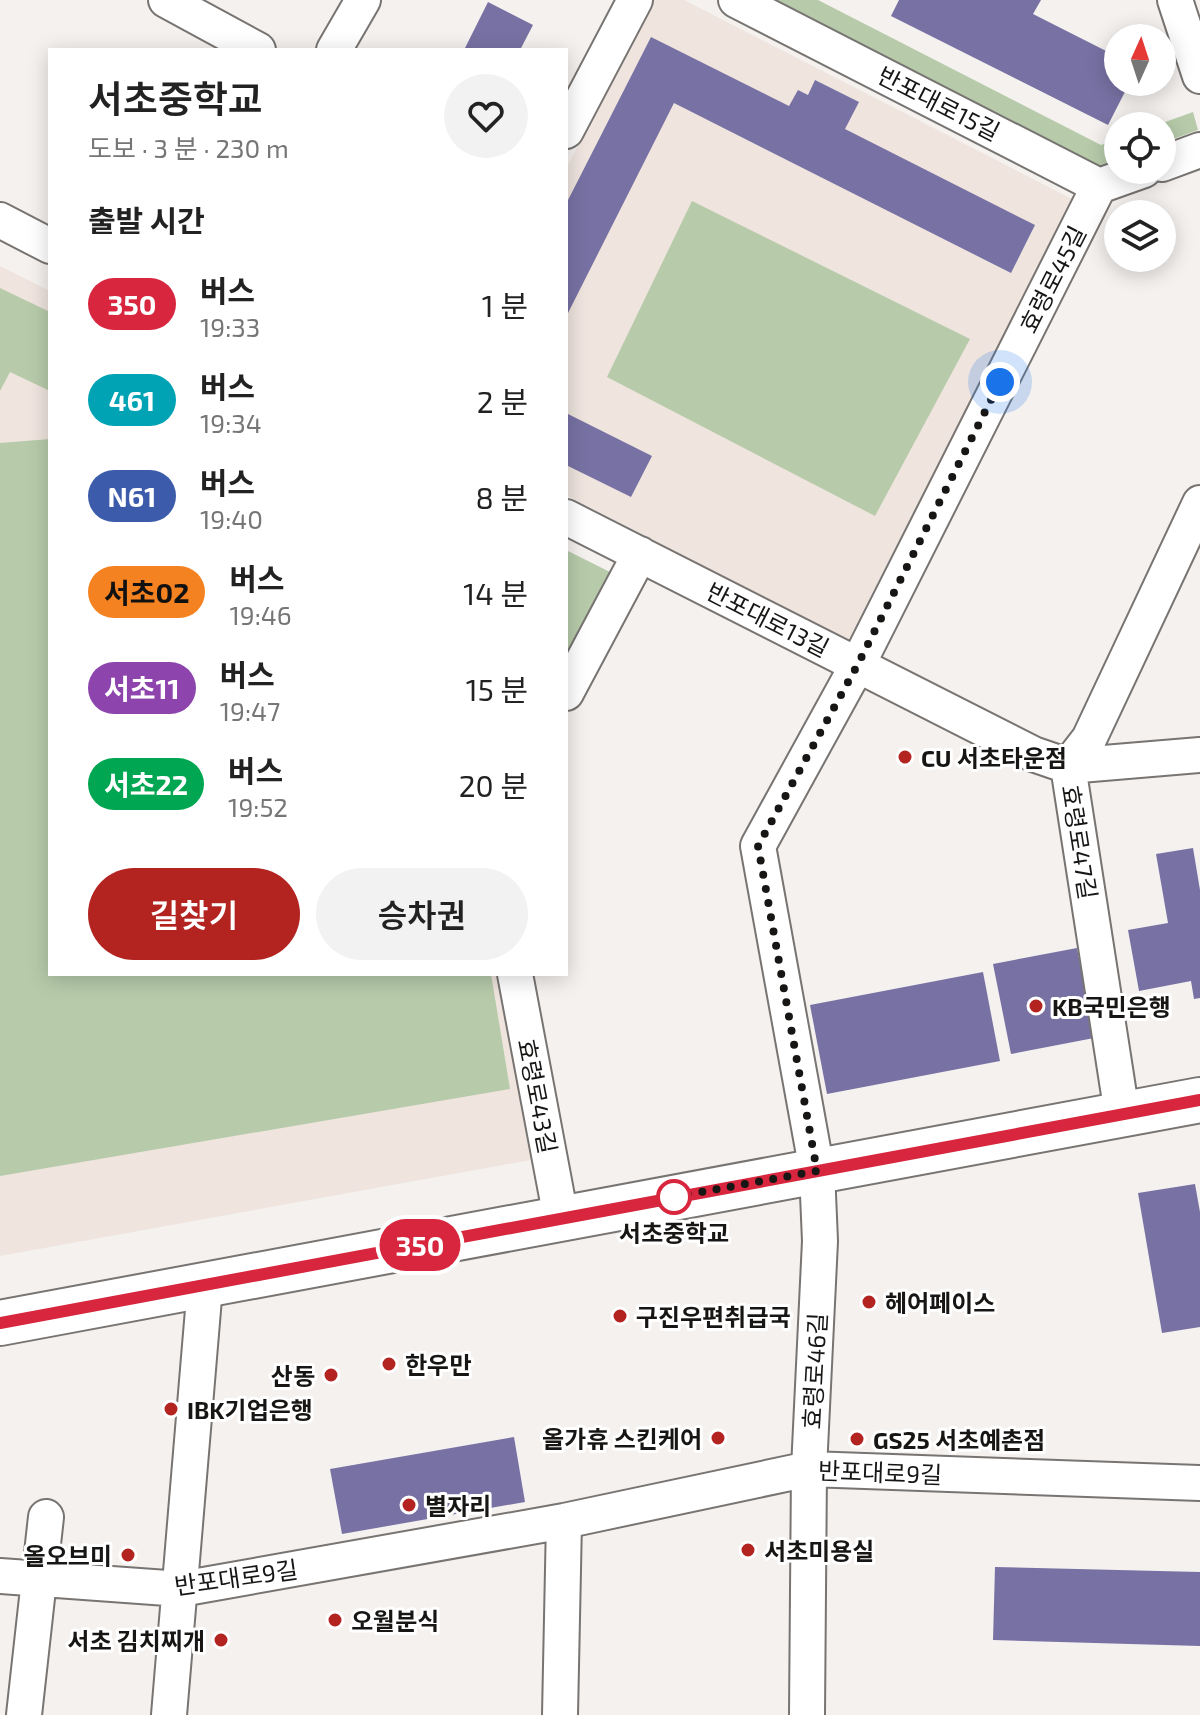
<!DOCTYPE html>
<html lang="ko">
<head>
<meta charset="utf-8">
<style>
  :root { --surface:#fff; --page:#f2f2f2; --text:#222; --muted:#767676; --accent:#b32420 }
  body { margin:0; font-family:"Exo 2","Noto Sans KR",sans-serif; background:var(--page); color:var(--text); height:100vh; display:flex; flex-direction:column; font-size:30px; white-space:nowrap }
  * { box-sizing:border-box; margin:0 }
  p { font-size:26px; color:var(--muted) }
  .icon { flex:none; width:44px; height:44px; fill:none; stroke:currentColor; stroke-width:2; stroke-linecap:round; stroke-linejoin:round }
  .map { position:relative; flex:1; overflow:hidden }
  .side { position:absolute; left:48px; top:48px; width:520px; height:928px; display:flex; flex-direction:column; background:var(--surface); border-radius:0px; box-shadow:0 4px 20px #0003 }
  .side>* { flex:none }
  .badge { padding:0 16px; border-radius:26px; font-size:28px; line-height:52px }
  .needle { width:52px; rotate:3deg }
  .fabs { position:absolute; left:1104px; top:24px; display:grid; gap:16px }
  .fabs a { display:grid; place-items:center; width:72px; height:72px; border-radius:50%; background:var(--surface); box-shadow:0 4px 20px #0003; font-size:40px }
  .you { position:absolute; width:40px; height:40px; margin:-20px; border:6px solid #fff; border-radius:50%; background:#1a73e8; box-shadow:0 0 0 12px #1a73e833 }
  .map>.badge { position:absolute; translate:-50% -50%; box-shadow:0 0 0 4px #fff }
  h2 { padding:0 40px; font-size:30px; line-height:72px }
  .round { display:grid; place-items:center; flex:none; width:84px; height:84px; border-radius:42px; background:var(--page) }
  .headline { display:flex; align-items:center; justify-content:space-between; height:136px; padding:0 40px }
  h1 { font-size:38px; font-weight:600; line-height:60px }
  .action { display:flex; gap:16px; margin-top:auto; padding:16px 40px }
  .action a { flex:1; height:92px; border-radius:48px; background:var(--accent); color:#fff; font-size:32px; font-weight:600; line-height:92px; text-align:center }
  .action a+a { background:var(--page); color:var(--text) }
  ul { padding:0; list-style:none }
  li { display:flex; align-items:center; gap:24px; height:96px; padding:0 40px }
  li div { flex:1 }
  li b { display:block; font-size:30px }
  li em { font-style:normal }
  li .badge { min-width:88px; font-weight:700; text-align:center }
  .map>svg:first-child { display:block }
</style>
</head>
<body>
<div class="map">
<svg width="1200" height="1715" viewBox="0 0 1200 1715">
  <rect width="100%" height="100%" fill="#f4f1ef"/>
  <!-- built -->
  <path fill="#efe4de" d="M653 0H684L1076 201 849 641 566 495V169Z
    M0 266 50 291V974H498L531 1160 0 1256Z"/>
  <!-- green -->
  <path fill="#b7cbaa" d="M768 0H818L1101 145 1118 139V159L1093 168Z
    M1193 112 1198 130 1162 143V126H1154Z
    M692 201 970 339 875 516 607 377Z
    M0 288 50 312V391L10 372 0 391Z
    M50 439V974H491L510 1089 0 1176V443Z
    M566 550 618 576 566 674Z"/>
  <!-- building -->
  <path fill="#7872a4" d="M899 0H1041L1033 14 1118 57V82H1130L1108 125 891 16Z
    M488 2 533 25 520 50H464Z
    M651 37 789 106 798 90 808 95 815 80 859 102 845 129 1035 225 1011 273 674 103 566 317V204Z
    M566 413 652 456 631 497 566 465Z
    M1193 848 1200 890V998L1194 999 1191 981 1139 991 1128 930 1168 923 1156 854Z
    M1077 948 1094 1038 1011 1054 993 964Z
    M983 972 1000 1061 827 1094 810 1005Z
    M1195 1184 1200 1212V1327L1162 1333 1138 1193Z
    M514 1437 525 1502 342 1534 330 1469Z
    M995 1567 1200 1572V1646L993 1640Z"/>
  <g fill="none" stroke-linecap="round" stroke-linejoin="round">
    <!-- minor casing -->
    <g stroke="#777472" stroke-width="38">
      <path id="minor" d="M166 0 258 50
        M736 0 1099 186 1144 170
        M1175 0 1200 76
        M334 50 363 0
        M566 131 635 0
        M1162 164 1200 150
        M0 220 50 246
        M566 517 1033 754 1068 766 1200 755
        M566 693 640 554
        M515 974 561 1218
        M1122 1114 1068 766 1089 739 1200 503
        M0 1576 181 1589 564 1521 809 1469 1200 1483
        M24 1715 46 1517
        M169 1715 205 1286
        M560 1715 564 1521
        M807 1715 809 1469 820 1241 817 1171 758 846 858 664 1099 186"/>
    </g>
    <!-- secondary casing -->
    <g stroke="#777472" stroke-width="48">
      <path id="secondary" d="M0 1323 1200 1100"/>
    </g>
    <!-- minor -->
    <use href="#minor" stroke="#fff" stroke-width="34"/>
    <!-- secondary -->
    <use href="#secondary" stroke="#fff" stroke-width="44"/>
  </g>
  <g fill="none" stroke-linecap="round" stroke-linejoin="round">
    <!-- line casing -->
    <g stroke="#fff" stroke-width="18">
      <path id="line" d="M0 1323 1200 1100"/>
    </g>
    <!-- line -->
    <use href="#line" stroke="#d7263d" stroke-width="12"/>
    <!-- walk -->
    <path stroke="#171615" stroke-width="8" stroke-dasharray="0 14.4" d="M674 1197 817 1171 758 846 858 664 1000 382"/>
  </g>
  <!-- markers -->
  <g fill="#b32420" stroke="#fff" stroke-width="3">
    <circle cx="905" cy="757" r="8"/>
    <circle cx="1036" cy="1006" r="8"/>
    <circle cx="869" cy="1302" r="8"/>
    <circle cx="620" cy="1316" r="8"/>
    <circle cx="389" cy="1364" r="8"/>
    <circle cx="331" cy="1375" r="8"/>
    <circle cx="171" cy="1409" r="8"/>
    <circle cx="718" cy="1438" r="8"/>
    <circle cx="857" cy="1439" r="8"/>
    <circle cx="409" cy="1505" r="8"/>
    <circle cx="748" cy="1550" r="8"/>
    <circle cx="128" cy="1555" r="8"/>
    <circle cx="335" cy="1620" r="8"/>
    <circle cx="221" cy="1640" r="8"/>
  </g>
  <circle fill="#fff" stroke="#d7263d" stroke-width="4" cx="674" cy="1197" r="16"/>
  <g text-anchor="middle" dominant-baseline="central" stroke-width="6" stroke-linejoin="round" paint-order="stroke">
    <!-- street labels -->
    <g font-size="24" fill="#171615" stroke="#fff">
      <text transform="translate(939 103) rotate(27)">반포대로15길</text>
      <text transform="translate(1052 279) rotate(-63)">효령로45길</text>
      <text transform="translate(768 619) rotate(27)">반포대로13길</text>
      <text transform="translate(1080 842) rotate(81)">효령로47길</text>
      <text transform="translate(538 1096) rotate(79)">효령로43길</text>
      <text transform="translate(814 1371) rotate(-87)">효령로46길</text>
      <text transform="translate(880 1472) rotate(2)">반포대로9길</text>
      <text transform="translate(236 1577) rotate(-8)">반포대로9길</text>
    </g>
    <!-- poi labels -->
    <g font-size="24" font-weight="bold" fill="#171615" stroke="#fff" text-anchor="start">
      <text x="921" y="757">CU 서초타운점</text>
      <text x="1052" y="1006">KB국민은행</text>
      <text x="885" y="1302">헤어페이스</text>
      <text x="636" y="1316">구진우편취급국</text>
      <text x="405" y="1364">한우만</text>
      <text x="315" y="1375" text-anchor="end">산동</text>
      <text x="187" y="1409">IBK기업은행</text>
      <text x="702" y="1438" text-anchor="end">올가휴 스킨케어</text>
      <text x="873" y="1439">GS25 서초예촌점</text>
      <text x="425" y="1505">별자리</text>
      <text x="764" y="1550">서초미용실</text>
      <text x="112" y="1555" text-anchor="end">올오브미</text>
      <text x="351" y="1620">오월분식</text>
      <text x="205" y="1640" text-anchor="end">서초 김치찌개</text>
    </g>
    <!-- stop labels -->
    <g font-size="24" font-weight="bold" fill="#171615" stroke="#fff">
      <text x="674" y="1232">서초중학교</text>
    </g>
  </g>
</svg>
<div class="fabs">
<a><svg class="needle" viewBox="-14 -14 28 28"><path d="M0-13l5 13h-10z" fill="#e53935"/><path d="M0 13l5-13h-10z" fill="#767676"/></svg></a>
<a><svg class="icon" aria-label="locate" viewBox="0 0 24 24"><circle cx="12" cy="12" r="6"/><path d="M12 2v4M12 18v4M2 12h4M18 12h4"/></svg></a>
<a><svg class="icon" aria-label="layers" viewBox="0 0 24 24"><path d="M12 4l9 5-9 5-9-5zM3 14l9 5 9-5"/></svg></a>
</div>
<div class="you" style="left:1000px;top:382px"></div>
<b class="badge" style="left:420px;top:1245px;background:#d7263d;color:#fff">350</b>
<section class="side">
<div class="headline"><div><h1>서초중학교</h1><p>도보 · 3 분 · 230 m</p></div><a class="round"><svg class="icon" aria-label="heart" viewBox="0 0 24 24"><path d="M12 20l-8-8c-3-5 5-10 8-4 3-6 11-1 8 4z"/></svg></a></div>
<h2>출발 시간</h2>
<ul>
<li><span class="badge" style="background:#d7263d;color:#fff">350</span><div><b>버스</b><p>19:33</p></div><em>1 분</em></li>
<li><span class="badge" style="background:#00a3b4;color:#fff">461</span><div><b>버스</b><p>19:34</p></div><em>2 분</em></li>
<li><span class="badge" style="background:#3d5bab;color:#fff">N61</span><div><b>버스</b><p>19:40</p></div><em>8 분</em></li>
<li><span class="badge" style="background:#f58220;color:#111">서초02</span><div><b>버스</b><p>19:46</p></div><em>14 분</em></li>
<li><span class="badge" style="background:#8e44ad;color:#fff">서초11</span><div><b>버스</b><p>19:47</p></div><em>15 분</em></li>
<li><span class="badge" style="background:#00a651;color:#fff">서초22</span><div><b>버스</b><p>19:52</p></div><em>20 분</em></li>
</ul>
<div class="action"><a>길찾기</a><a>승차권</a></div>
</section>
</div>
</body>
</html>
